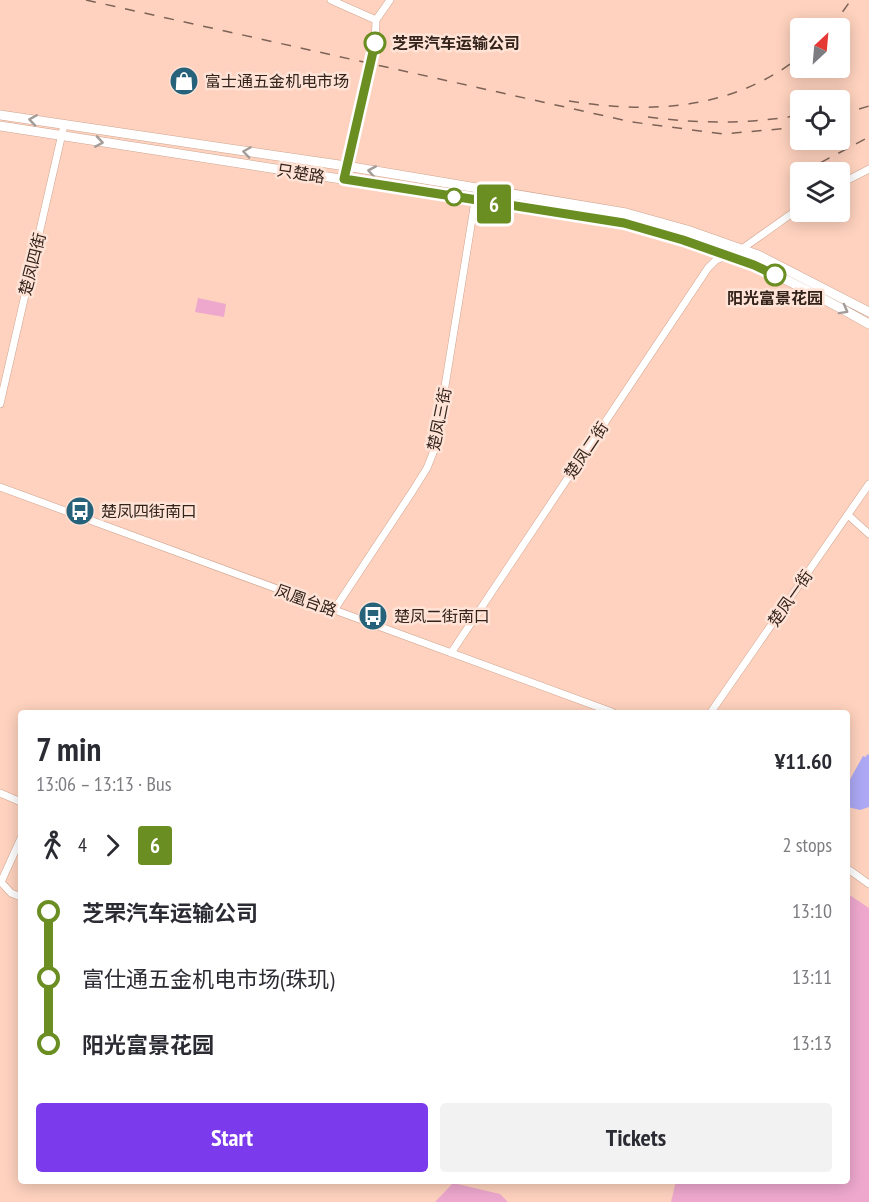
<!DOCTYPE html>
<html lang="en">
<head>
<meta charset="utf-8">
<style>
  :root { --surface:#fff; --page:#f2f2f3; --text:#2b2b33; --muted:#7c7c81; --accent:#7c3aed }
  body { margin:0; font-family:"PT Sans Narrow","Noto Sans SC",sans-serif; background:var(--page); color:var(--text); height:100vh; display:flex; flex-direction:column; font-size:22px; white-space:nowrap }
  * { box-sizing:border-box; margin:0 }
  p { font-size:20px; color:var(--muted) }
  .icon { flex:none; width:33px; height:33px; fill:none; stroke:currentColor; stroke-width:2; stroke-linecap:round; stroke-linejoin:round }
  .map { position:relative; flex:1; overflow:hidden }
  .side { position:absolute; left:18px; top:710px; width:832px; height:474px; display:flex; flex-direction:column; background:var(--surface); border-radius:6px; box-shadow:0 3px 15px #0003 }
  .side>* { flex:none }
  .badge { padding:0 12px; border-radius:4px; font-size:21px; line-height:39px }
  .needle { width:39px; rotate:26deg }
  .buttons { position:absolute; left:790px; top:18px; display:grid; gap:12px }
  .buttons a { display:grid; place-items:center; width:60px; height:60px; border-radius:6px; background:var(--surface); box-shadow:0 3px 15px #0003; font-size:30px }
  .map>.badge { position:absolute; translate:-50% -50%; box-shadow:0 0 0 3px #fff }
  .legs { display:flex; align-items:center; gap:9px; height:66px; padding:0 18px; font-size:20px }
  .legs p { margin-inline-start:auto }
  .summary { display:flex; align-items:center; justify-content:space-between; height:102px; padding:0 18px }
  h1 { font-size:33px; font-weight:700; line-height:45px }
  .button { display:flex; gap:12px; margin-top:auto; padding:12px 18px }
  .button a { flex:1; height:69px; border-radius:6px; background:var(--accent); color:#fff; font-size:24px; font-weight:700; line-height:69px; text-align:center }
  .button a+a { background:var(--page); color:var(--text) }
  ul { padding:0 18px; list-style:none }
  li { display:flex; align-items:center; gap:21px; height:66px; font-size:22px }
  li i { display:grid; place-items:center; width:9px; height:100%; margin:0 8px; background:currentColor }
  li i::after { content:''; width:15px; height:15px; margin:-8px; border:4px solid; border-radius:50%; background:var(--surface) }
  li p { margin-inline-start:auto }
  li:first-child i { background:linear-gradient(#0000 50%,currentColor 0) }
  li:last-child i { background:linear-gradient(currentColor 50%,#0000 0) }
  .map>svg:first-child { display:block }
</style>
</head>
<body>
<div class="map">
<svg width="869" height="1202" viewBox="0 0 869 1202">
  <rect width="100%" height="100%" fill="#fed2be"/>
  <!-- green -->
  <path fill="#eea8ce" d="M198 298 226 304 224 317 195 312Z
    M848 894 869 908V1202H671L676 1181 848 1180Z
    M453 1183 500 1194 508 1202H435Z"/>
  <!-- water -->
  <path fill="#aca8f4" d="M867 754 869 755V807L860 810 848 807V783L863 756 866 757Z"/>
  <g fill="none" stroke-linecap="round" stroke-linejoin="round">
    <!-- minor casing -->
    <g stroke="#cfa591" stroke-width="8">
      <path id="minor" d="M331 0 376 20
        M375 43 376 20 390 0
        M344 179 367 79
        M840 184 869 169
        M739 251 801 207
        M0 404 64 125
        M0 487 612 712
        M848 515 869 534
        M334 610 412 492 427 468 435 448 475 201
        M451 653 708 268 716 260 729 255
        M711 712 869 484
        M0 793 21 802
        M21 838 1 882 11 893 21 897
        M848 869 869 884"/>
    </g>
    <!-- major casing -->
    <g stroke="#cfa591" stroke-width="10">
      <path id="major" d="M0 115 346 166 626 213 687 230 758 255 869 312
        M0 126 624 223C667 236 713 247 755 265 794 283 832 303 869 324"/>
    </g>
    <!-- minor -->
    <use href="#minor" stroke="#fff" stroke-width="7"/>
    <!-- major -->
    <use href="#major" stroke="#fff" stroke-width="9"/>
    <!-- rail -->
    <path stroke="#7d6357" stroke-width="1.5" stroke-dasharray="10 10" stroke-linecap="butt" d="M86 0 632 122 723 134 801 127
      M831 28 851 0
      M569 101C651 114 733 110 801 56
      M840 115 869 106
      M648 117C701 124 748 124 801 115
      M803 172 869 137"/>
    <!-- minor-bridge casing -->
    <g stroke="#cfa591" stroke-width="8" stroke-linecap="butt">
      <path id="minor-bridge" d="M367 79 375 43"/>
    </g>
    <!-- minor-bridge -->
    <use href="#minor-bridge" stroke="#fff" stroke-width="7"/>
  </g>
  <!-- one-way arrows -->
  <defs><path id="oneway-chevron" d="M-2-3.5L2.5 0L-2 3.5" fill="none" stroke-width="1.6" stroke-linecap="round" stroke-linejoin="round" transform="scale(1.5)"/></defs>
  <g stroke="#a39c98">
    <use href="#oneway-chevron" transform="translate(33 120) rotate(-171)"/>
    <use href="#oneway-chevron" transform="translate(99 142) rotate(9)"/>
    <use href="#oneway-chevron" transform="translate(247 152) rotate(-172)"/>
    <use href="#oneway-chevron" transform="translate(372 171) rotate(-170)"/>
    <use href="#oneway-chevron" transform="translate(844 310) rotate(29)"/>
  </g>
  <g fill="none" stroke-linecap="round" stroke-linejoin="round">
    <!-- line-1 casing -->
    <g stroke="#fff" stroke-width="14">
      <path id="line-1" d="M375 43 344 179 624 223 683 240 754 265 775 275"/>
    </g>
    <!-- line-1 -->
    <use href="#line-1" stroke="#6b8e23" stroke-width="9"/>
  </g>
  <!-- icons -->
  <defs>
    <g id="shop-disc" transform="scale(1.5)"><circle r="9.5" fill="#26637a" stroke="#ffe3d7"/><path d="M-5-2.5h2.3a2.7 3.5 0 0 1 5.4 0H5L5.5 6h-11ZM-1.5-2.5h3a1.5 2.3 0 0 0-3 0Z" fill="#fff"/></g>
    <g id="bus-disc" transform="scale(1.5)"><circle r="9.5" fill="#26637a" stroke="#ffe3d7"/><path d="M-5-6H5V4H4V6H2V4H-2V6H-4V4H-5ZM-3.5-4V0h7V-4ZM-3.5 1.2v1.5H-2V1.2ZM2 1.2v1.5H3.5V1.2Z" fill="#fff"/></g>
  </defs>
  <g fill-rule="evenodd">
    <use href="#shop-disc" x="184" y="81"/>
    <use href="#bus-disc" x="80" y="511"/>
    <use href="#bus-disc" x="373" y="616"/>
  </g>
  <!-- markers -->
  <g fill="#fff" stroke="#6b8e23" stroke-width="3">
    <circle cx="375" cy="43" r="10"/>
    <circle cx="454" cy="197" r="8"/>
    <circle cx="775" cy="275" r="10"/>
  </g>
  <g text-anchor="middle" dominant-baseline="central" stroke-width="5" stroke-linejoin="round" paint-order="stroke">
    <!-- stop labels -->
    <g font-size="16" font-weight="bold" fill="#33231b" stroke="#ffe3d7" text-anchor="start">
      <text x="392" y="43">芝罘汽车运输公司</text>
      <text x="775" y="298" text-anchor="middle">阳光富景花园</text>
    </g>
    <!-- poi labels -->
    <g font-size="16" fill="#33231b" stroke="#ffe3d7" text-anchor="start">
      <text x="205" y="81">富士通五金机电市场</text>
      <text x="101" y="511">楚凤四街南口</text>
      <text x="394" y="616">楚凤二街南口</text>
    </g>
    <!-- street labels -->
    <g font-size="16" fill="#33231b" stroke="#ffe3d7">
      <text transform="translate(301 173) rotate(9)">只楚路</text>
      <text transform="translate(32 264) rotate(-76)">楚凤四街</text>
      <text transform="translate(439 419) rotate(-79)">楚凤三街</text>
      <text transform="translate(586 450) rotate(-56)">楚凤二街</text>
      <text transform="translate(790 598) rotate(-55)">楚凤一街</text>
      <text transform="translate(306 600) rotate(20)">凤凰台路</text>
    </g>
  </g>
</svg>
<div class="buttons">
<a><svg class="needle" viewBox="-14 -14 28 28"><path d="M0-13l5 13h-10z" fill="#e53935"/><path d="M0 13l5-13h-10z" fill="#7c7c81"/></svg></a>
<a><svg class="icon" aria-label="locate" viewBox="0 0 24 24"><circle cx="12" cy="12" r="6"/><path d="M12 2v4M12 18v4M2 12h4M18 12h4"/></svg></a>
<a><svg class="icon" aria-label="layers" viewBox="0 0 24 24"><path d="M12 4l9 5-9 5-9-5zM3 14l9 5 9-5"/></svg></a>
</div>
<b class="badge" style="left:494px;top:204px;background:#6b8e23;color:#fff">6</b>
<section class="side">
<div class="summary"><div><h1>7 min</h1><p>13:06 – 13:13 · Bus</p></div><b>¥11.60</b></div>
<div class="legs"><svg class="icon" aria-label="walk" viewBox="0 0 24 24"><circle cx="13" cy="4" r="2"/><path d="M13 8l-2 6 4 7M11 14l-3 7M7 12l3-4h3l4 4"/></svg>4<svg class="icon" aria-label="forward" viewBox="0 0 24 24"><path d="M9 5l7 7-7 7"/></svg><b class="badge" style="background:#6b8e23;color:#fff">6</b><p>2 stops</p></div>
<ul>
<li><i style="color:#6b8e23"></i><b>芝罘汽车运输公司</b><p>13:10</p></li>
<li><i style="color:#6b8e23"></i><span>富仕通五金机电市场(珠玑)</span><p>13:11</p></li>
<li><i style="color:#6b8e23"></i><b>阳光富景花园</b><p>13:13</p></li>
</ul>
<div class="button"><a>Start</a><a>Tickets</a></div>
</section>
</div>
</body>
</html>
